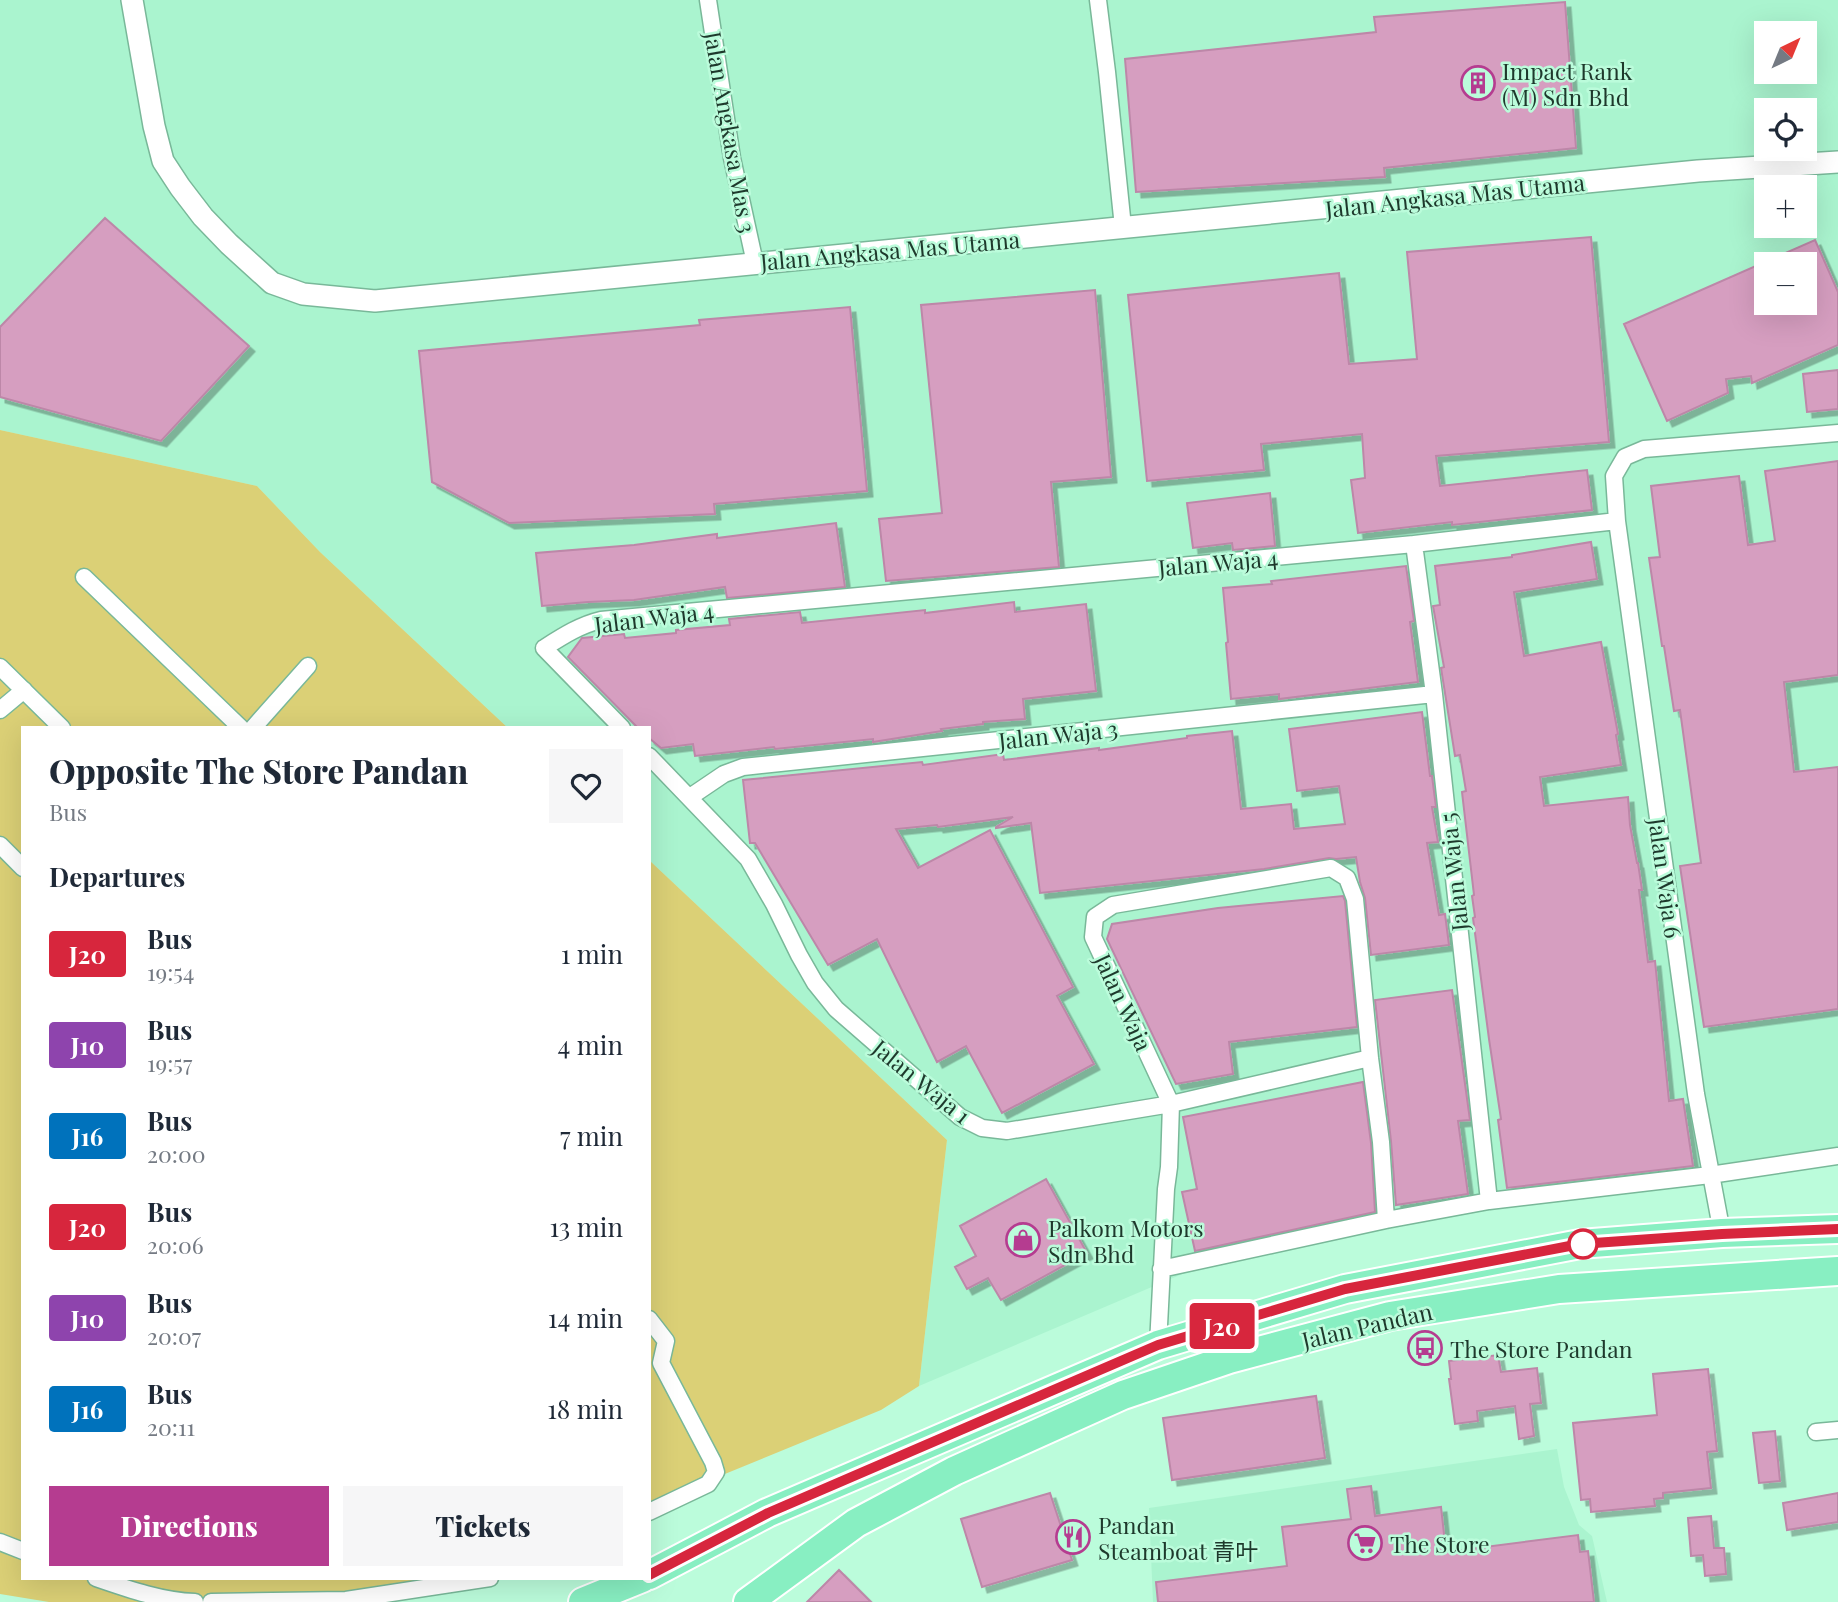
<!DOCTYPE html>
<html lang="en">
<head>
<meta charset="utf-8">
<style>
  :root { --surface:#fff; --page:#f6f6f7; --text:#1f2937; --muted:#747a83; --accent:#b53c90 }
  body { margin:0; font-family:"Playfair Display","Noto Sans SC",serif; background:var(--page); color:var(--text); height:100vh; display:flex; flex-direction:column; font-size:26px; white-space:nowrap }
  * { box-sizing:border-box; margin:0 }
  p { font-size:23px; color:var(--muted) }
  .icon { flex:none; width:38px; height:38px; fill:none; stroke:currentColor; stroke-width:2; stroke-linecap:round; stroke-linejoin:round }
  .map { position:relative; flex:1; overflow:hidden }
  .panel { position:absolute; left:21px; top:726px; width:630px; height:854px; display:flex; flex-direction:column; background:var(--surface); border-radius:0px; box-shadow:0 7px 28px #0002 }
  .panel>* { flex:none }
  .badge { padding:0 14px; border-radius:5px; font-size:24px; line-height:46px }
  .needle { width:46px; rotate:43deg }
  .fabs { position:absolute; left:1754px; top:21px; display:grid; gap:14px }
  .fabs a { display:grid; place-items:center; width:63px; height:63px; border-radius:0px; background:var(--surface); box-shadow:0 7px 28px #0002; font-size:35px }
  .map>.badge { position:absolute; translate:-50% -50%; box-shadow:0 0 0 4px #fff }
  h2 { padding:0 28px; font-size:26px; line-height:63px }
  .round { display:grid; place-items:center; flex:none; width:74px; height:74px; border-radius:0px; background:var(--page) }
  .overview { display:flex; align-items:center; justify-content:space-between; height:119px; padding:0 28px }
  h1 { font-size:33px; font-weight:800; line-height:52px }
  .primary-button { display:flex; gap:14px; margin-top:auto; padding:14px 28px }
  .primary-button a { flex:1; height:80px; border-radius:0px; background:var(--accent); color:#fff; font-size:28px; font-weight:800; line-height:80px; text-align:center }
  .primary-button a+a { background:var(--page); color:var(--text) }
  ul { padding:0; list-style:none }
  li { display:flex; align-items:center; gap:21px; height:91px; padding:0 28px }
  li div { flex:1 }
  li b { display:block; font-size:26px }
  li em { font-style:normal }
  li .badge { min-width:77px; font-weight:700; text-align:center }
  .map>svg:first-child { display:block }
</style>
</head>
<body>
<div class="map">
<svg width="1838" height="1602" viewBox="0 0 1838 1602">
  <defs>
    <filter id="shadow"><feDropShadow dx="5.5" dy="5.5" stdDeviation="0" flood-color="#0004"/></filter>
  </defs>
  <rect width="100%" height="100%" fill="#bbfcdb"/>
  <!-- built -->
  <path fill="#aaf4cf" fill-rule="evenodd" d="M0 0H1838V1155L1426 1218 1187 1272 919 1386 947 1140 649 860V728H508L320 552 257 486 0 430ZM1766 33H1804V72H1766ZM1766 110H1804V149H1766ZM1766 187H1804V226H1766ZM1766 264H1804V303H1766Z
    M1557 1449 1564 1487 1579 1525 1592 1536 1607 1602H1153L1149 1508Z"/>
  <!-- green -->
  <path fill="#dbd076" d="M0 430 257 486 320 552 508 728H23V1578L468 1579 383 1602H49L0 1594Z
    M649 860 947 1140 919 1386 881 1410 649 1505Z"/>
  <!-- building -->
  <path fill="#d69ec0" stroke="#bd87a8" stroke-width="2" fill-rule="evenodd" filter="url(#shadow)" d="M1565 2 1576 148 1384 168 1385 177 1136 192 1125 59 1376 32 1374 17Z
    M105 218 249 346 161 441 0 397V327Z
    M1591 237 1609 442 1436 456 1440 486 1587 470 1592 510 1452 525V522L1358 533 1351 480 1365 478 1362 434 1261 444 1264 470 1147 481 1128 295 1339 273 1349 364 1417 359 1407 252Z
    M1815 240 1838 292V345L1752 383 1751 376 1726 379 1728 393 1667 421 1624 324ZM1766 264H1804V303H1766Z
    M1095 290 1111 477 1051 482 1059 567 886 581 879 519 942 513 921 305Z
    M850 307 867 491 714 504 715 514 509 523 432 482 419 351 700 325 699 320Z
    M1838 370V409L1807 412 1803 374Z
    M1838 461V675L1784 682 1794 772 1838 767V1009L1704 1027 1680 866 1701 863 1680 710 1674 711 1664 646H1662L1649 558 1660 557 1651 486 1739 476 1748 545 1775 541 1765 471Z
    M1270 493 1275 546 1233 550 1232 543 1193 548 1187 503Z
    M836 523 845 587 727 598 725 587 634 600 588 602 542 606 536 553 634 545 717 534V538Z
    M1591 542 1597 579 1514 592 1524 656 1601 642 1618 734 1616 735 1621 765 1540 777 1544 806 1628 797 1630 825 1637 863H1638L1642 890H1639L1648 962 1655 961 1669 1101 1683 1099 1693 1166 1507 1188 1498 1120 1501 1119 1489 1039 1473 918 1475 917 1472 896 1474 895 1462 792 1466 791 1460 755 1455 756 1441 668 1444 667 1433 606 1440 605 1435 566 1512 557V555Z
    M1406 566 1414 621 1410 622 1418 682 1279 699V694L1231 699 1226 643 1228 642 1223 588 1272 584 1271 581Z
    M1014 602 1015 612 1086 604 1096 691 1023 699 1025 719 983 722V724L941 729 942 731 873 742V739L775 749 774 747 695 756 693 744 661 748 649 738V728H638L568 657 582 638 624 634 625 638 676 633V630L730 625 729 619 800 612 802 623 925 610V613Z
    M1422 712 1430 776H1432L1436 807H1432L1438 842 1427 843 1439 915 1445 914 1449 945 1371 955 1365 898 1360 882 1356 857 1336 859 1329 858 1264 869 1040 893 1031 823 996 828V827L1013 817 938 827 937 825 896 829 918 868 990 830 1073 987 1057 996 1094 1064 1002 1113 966 1046 937 1062 877 939 828 965 755 843H750L743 780 922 762 923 765 1003 754 1004 760 1099 748V750L1187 738V736L1232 731 1241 809 1291 804 1294 829 1345 824 1339 786 1297 791 1289 729Z
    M1343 896 1345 901 1357 1027 1229 1042 1233 1074 1176 1084 1107 939 1112 924 1218 908Z
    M1452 990 1470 1120 1458 1121 1468 1194 1396 1205 1391 1141 1375 1000Z
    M1363 1082 1371 1143 1375 1212 1195 1251 1182 1192 1197 1189 1183 1117Z
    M1046 1179 1087 1253 1001 1300 988 1278 967 1289 955 1267 976 1256 960 1226Z
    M1498 1355 1501 1372 1537 1368 1541 1403 1530 1404 1534 1436 1519 1439 1515 1406 1477 1411 1478 1421 1455 1424 1449 1379H1451L1449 1361Z
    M1708 1369 1717 1451 1707 1452 1711 1488 1663 1493V1498L1654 1499 1655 1506 1591 1512 1590 1499 1581 1500 1573 1423 1657 1415 1653 1374Z
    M1316 1396 1325 1458 1172 1480 1163 1418Z
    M1775 1431 1780 1481 1759 1483 1753 1433Z
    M1371 1486 1375 1516 1441 1507 1446 1552 1578 1535 1580 1552 1588 1551 1594 1602H1158L1156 1582 1287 1566 1282 1527 1351 1519 1347 1489Z
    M1050 1493 1072 1560 982 1587 961 1519Z
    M1838 1493V1522L1787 1530 1783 1503Z
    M1711 1516 1714 1548H1724L1726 1574 1705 1576 1703 1555 1691 1556 1688 1518Z
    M839 1570 871 1602H807Z"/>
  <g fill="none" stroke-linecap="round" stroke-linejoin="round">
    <!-- minor casing -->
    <g stroke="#79b899" stroke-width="19">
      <path id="minor" d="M708 0 732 158 755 263
        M1098 0 1107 72 1123 227
        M1414 544 1434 694 1489 1201
        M84 577 241 728
        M0 667 62 728
        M0 710 24 690
        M253 728 308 666
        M622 728 544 648C563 636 580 625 601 620L1414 544 1617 521
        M649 756 748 859 774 904 799 955 815 983 836 1009 960 1117 982 1128 1007 1131 1171 1104 1370 1058
        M690 797 724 774 743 767 1434 694
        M0 845 23 868
        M1722 1233 1696 1094 1617 521 1614 476 1625 457 1644 449 1838 433
        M1161 1269 1386 1220 1489 1201 1710 1175 1838 1156
        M649 1319 666 1341 661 1363 713 1462 716 1472 708 1484 649 1512
        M1158 1345 1166 1189 1169 1167 1171 1104 1093 937 1095 917 1113 905 1331 868 1347 878 1355 899 1370 1058 1381 1142 1386 1220
        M1816 1432 1838 1430
        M0 1542 23 1551
        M96 1578C128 1589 162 1601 195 1602
        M211 1602 346 1600 490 1578"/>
    </g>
    <!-- tertiary casing -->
    <g stroke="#79b899" stroke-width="24">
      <path id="tertiary" d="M132 0 154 126 163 161 180 187 203 217 229 244 272 283 303 294 375 301 1698 171 1838 162"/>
    </g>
    <!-- trunk casing -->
    <g stroke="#fff" stroke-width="32">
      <path id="trunk" d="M649 1575 767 1513 1158 1345 1345 1289 1580 1244 1722 1233 1838 1229
        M583 1602 642 1578
        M748 1602 856 1523 954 1471 1123 1395 1229 1359 1390 1316 1559 1289 1838 1271"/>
    </g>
    <!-- minor -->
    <use href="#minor" stroke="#fff" stroke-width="16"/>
    <!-- tertiary -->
    <use href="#tertiary" stroke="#fff" stroke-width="21"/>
    <!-- trunk -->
    <use href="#trunk" stroke="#88efc2" stroke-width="28"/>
  </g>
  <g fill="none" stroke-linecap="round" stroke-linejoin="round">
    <!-- line casing -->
    <g stroke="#fff" stroke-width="16">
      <path id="line" d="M649 1575 768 1513 1158 1345 1345 1289 1580 1244 1722 1234 1838 1229"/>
    </g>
    <!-- line -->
    <use href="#line" stroke="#d7263d" stroke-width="10"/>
  </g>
  <!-- icons -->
  <defs>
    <g id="building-ring" transform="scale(1.75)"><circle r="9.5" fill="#bbfcdb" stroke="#b53c90" stroke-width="1.5"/><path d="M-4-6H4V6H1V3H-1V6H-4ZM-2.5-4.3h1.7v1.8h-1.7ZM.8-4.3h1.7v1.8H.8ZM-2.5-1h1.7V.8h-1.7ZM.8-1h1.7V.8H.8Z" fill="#b53c90"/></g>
    <g id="shop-ring" transform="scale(1.75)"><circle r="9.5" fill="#bbfcdb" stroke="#b53c90" stroke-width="1.5"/><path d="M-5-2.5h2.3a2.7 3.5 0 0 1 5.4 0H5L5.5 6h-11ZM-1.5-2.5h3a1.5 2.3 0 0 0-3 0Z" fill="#b53c90"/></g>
    <g id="bus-ring" transform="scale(1.75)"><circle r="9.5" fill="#bbfcdb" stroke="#b53c90" stroke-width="1.5"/><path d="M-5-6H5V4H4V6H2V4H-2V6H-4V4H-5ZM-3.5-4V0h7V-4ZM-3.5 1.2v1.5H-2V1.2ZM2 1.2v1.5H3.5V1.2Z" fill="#b53c90"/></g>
    <g id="restaurant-ring" transform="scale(1.75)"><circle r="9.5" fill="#bbfcdb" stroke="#b53c90" stroke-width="1.5"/><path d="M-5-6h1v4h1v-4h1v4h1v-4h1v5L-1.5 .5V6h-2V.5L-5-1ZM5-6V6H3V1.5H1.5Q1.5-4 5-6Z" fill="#b53c90"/></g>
    <g id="supermarket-ring" transform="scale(1.75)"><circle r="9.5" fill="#bbfcdb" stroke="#b53c90" stroke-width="1.5"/><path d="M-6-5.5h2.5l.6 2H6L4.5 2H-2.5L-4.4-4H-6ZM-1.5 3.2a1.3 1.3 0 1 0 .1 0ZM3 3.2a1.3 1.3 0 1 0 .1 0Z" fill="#b53c90"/></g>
  </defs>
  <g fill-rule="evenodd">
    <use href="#building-ring" x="1478" y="83"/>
    <use href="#shop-ring" x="1023" y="1240"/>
    <use href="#bus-ring" x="1425" y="1348"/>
    <use href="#restaurant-ring" x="1073" y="1537"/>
    <use href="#supermarket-ring" x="1365" y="1543"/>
  </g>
  <!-- markers -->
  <circle fill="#fff" stroke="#d7263d" stroke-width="3.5" cx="1583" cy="1244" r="14"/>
  <g text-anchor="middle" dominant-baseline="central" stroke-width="5" stroke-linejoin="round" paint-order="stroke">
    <!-- poi labels -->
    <g font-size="23" fill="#1e392c" stroke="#bbfcdb" text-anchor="start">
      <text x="1502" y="70">Impact Rank<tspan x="1502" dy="26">(M) Sdn Bhd</tspan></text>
      <text x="1048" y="1227">Palkom Motors<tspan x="1048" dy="26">Sdn Bhd</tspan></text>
      <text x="1450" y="1348">The Store Pandan</text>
      <text x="1098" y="1524">Pandan<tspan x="1098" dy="26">Steamboat 青叶</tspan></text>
      <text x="1390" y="1543">The Store</text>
    </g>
    <!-- street labels -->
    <g font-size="23" fill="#1e392c" stroke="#bbfcdb">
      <text transform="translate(731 132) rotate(80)">Jalan Angkasa Mas 3</text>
      <text transform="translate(1455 195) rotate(-6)">Jalan Angkasa Mas Utama</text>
      <text transform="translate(890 250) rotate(-5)">Jalan Angkasa Mas Utama</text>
      <text transform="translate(1218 562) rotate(-5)">Jalan Waja 4</text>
      <text transform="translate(654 617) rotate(-7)">Jalan Waja 4</text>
      <text transform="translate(1058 734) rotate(-6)">Jalan Waja 3</text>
      <text transform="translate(1453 872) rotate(-96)">Jalan Waja 5</text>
      <text transform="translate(1666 878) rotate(82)">Jalan Waja 6</text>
      <text transform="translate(1124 1002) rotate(65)">Jalan Waja</text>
      <text transform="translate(922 1081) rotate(39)">Jalan Waja 1</text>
      <text transform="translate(1367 1325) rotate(-13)">Jalan Pandan</text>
    </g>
  </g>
</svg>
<div class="fabs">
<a><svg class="needle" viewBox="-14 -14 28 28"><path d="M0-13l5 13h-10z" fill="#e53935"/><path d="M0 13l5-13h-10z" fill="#747a83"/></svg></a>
<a><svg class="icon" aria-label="locate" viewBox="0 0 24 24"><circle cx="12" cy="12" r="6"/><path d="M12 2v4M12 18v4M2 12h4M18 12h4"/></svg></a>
<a>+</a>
<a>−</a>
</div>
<b class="badge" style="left:1222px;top:1326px;background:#d7263d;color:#fff">J20</b>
<section class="panel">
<div class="overview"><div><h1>Opposite The Store Pandan</h1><p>Bus</p></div><a class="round"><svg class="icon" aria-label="heart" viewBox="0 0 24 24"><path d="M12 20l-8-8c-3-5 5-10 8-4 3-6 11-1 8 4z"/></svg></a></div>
<h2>Departures</h2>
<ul>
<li><span class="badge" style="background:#d7263d;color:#fff">J20</span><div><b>Bus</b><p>19:54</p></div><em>1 min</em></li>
<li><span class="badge" style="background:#8e44ad;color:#fff">J10</span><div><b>Bus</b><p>19:57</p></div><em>4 min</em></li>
<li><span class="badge" style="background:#0072bc;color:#fff">J16</span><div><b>Bus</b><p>20:00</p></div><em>7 min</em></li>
<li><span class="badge" style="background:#d7263d;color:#fff">J20</span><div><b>Bus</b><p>20:06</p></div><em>13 min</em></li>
<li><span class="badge" style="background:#8e44ad;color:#fff">J10</span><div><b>Bus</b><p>20:07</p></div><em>14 min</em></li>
<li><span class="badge" style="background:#0072bc;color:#fff">J16</span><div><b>Bus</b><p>20:11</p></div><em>18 min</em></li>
</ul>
<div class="primary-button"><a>Directions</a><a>Tickets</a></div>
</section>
</div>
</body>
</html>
